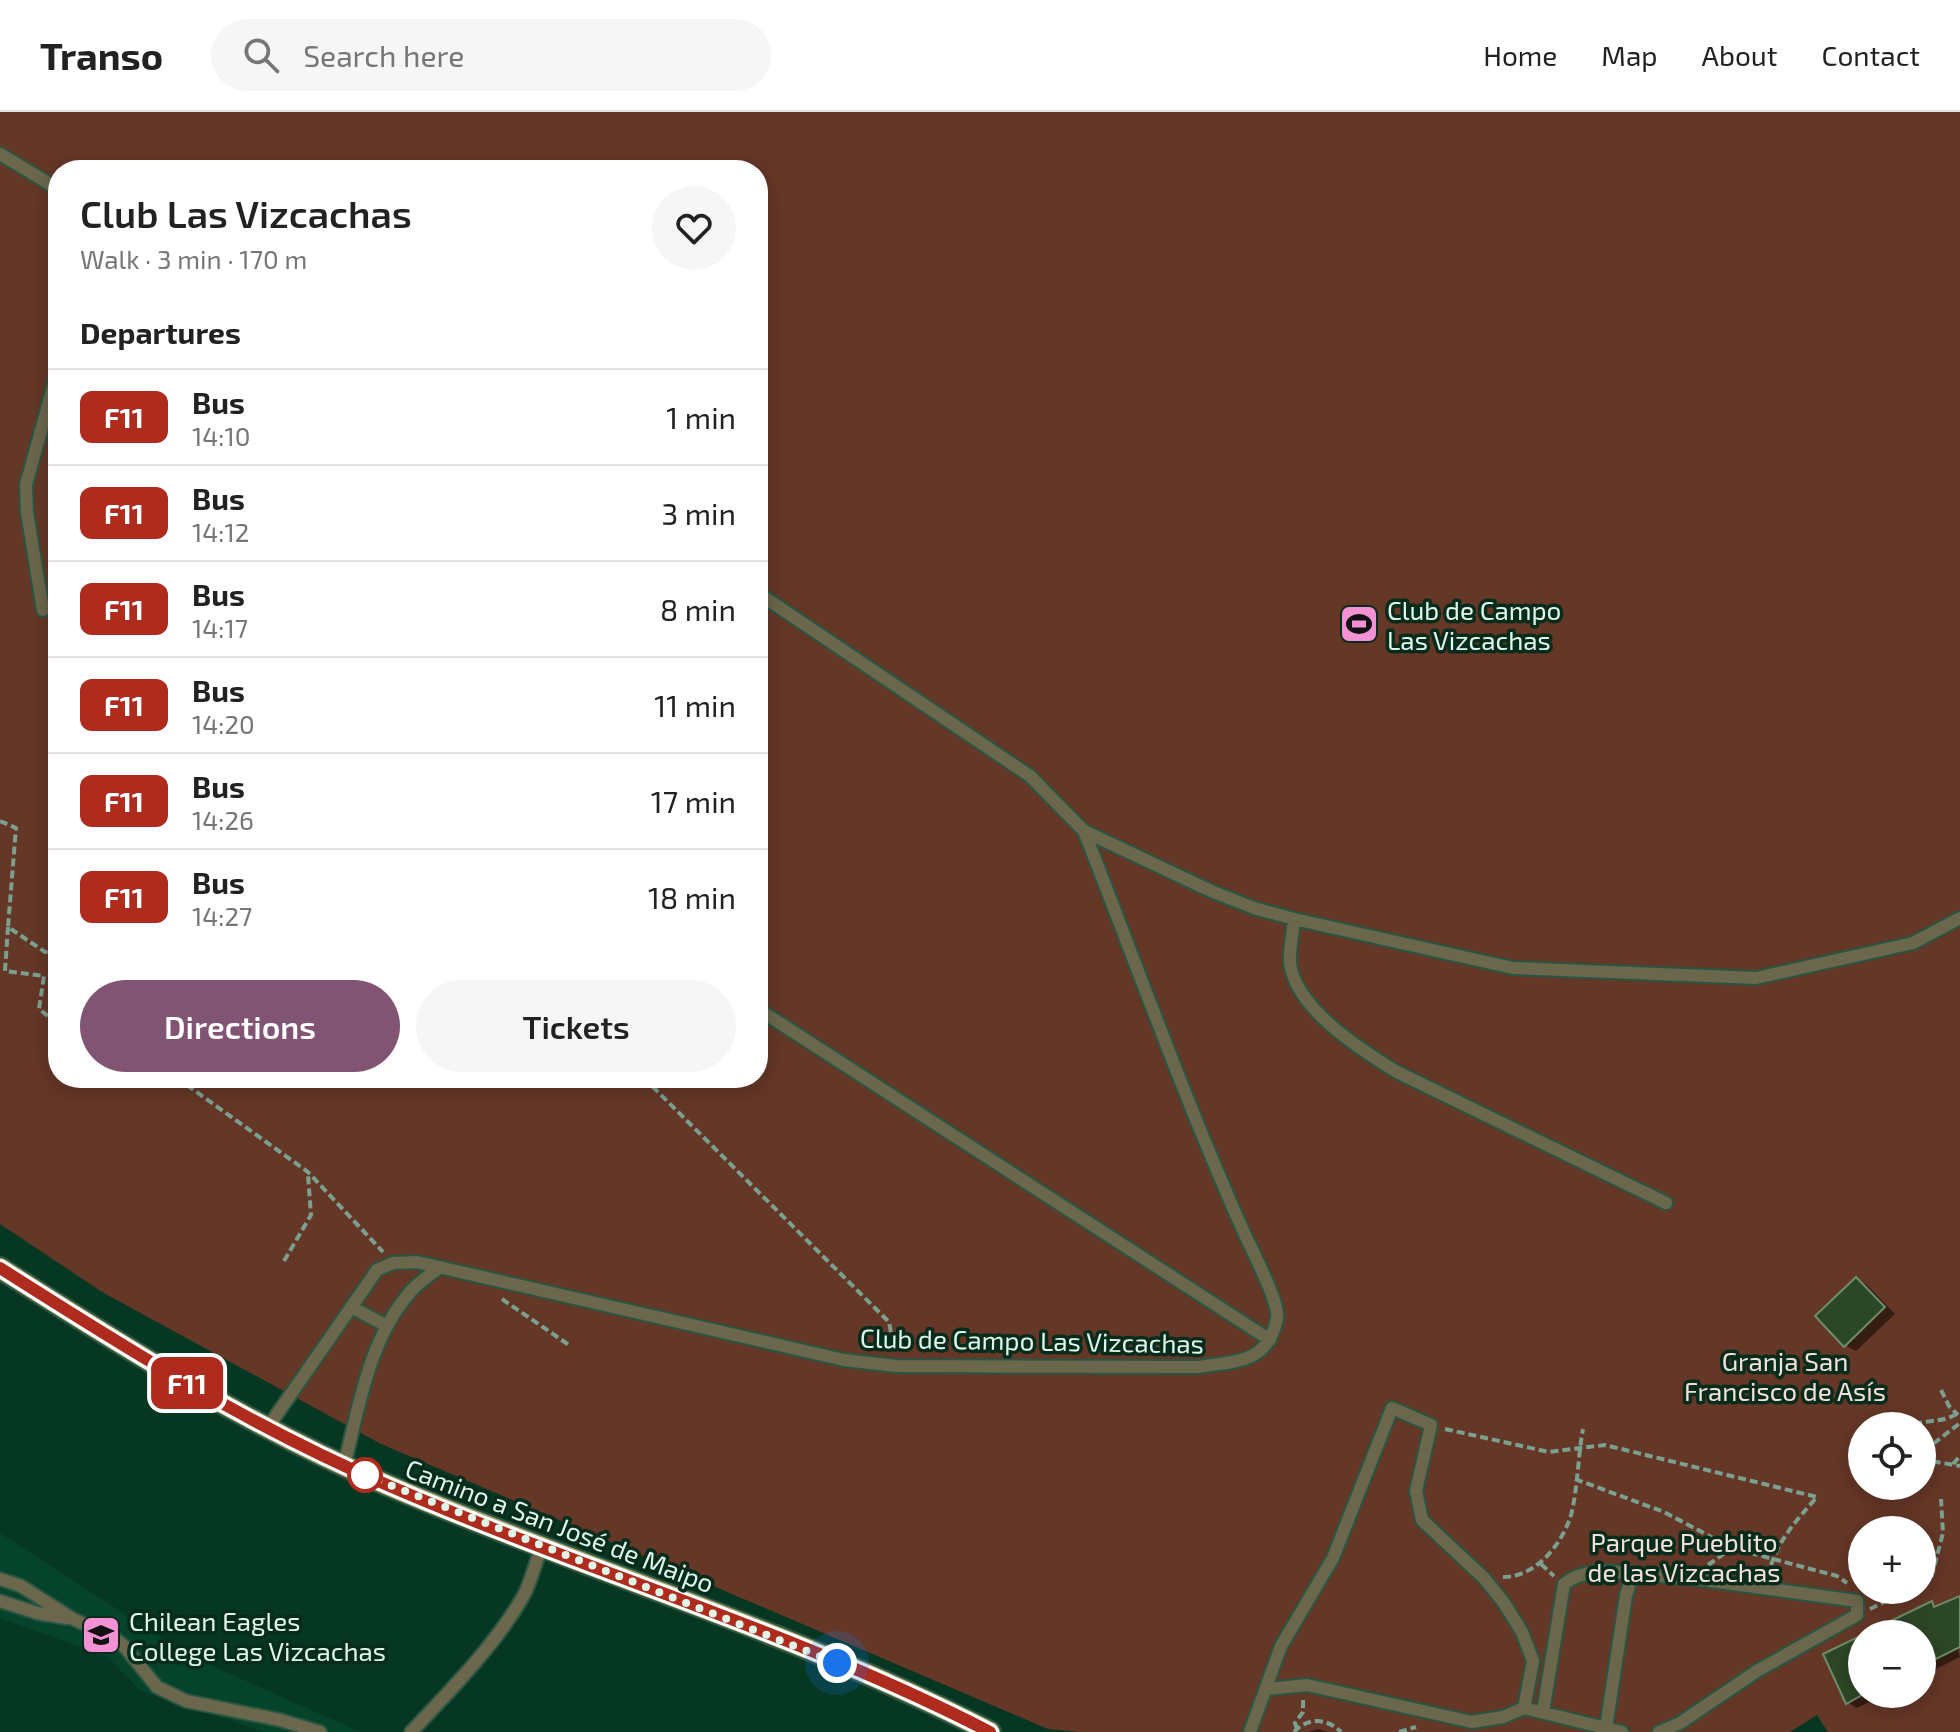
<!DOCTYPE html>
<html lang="en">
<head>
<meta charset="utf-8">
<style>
  :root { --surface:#fff; --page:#f6f6f6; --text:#222; --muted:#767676; --line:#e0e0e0; --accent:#805472 }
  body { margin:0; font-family:"Exo 2",sans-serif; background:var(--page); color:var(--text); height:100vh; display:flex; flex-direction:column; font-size:30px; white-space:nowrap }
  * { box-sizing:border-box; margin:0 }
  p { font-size:26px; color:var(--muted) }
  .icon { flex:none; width:44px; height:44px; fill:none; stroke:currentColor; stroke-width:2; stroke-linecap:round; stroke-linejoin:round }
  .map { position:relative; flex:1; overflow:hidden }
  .panel { position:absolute; left:48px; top:48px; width:720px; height:928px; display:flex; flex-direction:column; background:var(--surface); border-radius:32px; box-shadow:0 4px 20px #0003 }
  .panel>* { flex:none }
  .badge { padding:0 16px; border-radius:12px; font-size:28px; line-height:52px }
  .fabs { position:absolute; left:1848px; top:1300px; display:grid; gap:16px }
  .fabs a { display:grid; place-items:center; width:88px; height:88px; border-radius:50%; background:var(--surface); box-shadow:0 4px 20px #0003; font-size:40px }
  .you { position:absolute; width:40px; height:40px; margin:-20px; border:6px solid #fff; border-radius:50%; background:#1a73e8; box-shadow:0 0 0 12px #1a73e833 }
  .map>.badge { position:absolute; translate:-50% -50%; box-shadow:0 0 0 4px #fff }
  h2 { padding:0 32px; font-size:30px; line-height:72px }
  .round { display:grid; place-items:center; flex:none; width:84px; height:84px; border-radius:42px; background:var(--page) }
  .head { display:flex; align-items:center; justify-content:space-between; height:136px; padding:0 32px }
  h1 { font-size:38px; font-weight:600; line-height:60px }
  .primary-button { display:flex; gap:16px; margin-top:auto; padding:16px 32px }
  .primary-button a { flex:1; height:92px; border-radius:48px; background:var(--accent); color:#fff; font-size:32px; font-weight:600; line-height:92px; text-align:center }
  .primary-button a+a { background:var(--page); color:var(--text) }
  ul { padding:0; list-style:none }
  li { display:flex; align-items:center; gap:24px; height:96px; padding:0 32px; border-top:2px solid var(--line) }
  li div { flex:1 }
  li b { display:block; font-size:30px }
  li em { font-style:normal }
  li .badge { min-width:88px; font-weight:700; text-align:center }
  header { display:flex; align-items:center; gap:48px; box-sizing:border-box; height:112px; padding:0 40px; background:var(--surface); border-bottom:2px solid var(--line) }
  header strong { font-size:38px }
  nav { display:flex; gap:44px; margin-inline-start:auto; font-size:28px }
  .search { width:560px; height:72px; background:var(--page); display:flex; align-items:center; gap:20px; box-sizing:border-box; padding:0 28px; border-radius:44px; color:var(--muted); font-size:30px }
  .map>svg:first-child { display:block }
</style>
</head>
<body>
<header>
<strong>Transo</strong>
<div class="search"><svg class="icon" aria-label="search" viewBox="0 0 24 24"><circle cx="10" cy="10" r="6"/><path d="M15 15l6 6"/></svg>Search here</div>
<nav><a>Home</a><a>Map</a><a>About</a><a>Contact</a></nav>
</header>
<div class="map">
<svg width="1960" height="1620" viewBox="0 0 1960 1620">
  <rect width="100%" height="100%" fill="#063723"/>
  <!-- built -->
  <path fill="#05432b" d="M0 1421 190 1544 361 1620H264L139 1578 108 1545 0 1506Z"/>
  <!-- green -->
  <path fill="#653727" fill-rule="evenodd" d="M0 0H1960V1620H1828L1817 1603 1790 1620H1079L1048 1617 381 1332 102 1180 0 1112ZM58 58H758V966H58ZM1862 1314H1922V1374H1862ZM1862 1418H1922V1478H1862ZM1862 1522H1922V1582H1862Z"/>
  <!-- shadow -->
  <path fill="#0007" d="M1856 1167 1867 1173 1895 1202 1856 1239 1845 1233Z
    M1960 1486V1529L1956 1530 1960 1545 1922 1564V1522H1869L1931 1491 1939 1495Z
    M1862 1525V1582H1885L1857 1596 1847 1590Z
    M1318 1617 1328 1620H1308Z"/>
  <!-- building -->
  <path fill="#2c4726" stroke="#6f8d69" stroke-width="2" d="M1856 1165 1885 1195 1844 1235 1815 1204Z
    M1960 1484V1535L1922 1554V1522H1864L1932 1489 1934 1495Z
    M1862 1523V1583L1846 1592 1823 1542Z"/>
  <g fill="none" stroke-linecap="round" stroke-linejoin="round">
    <!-- lane casing -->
    <g stroke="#295643" stroke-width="16">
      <path id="lane" d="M0 42 58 77
        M758 481 1030 664 1084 719 1211 779 1254 796 1294 807 1513 856 1756 866 1913 831 1960 806
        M43 498 27 400 26 373 58 257
        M1294 807C1293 821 1289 838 1290 851 1296 897 1361 938 1397 960L1666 1091
        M758 897 1270 1228
        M351 1195 387 1214
        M268 1315 377 1158 393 1151 417 1150 844 1248 896 1254 1198 1255C1236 1249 1268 1252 1277 1206 1280 1190 1249 1133 1242 1116 1184 986 1136 851 1084 719
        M344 1354C359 1294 369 1227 411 1179 419 1170 430 1163 440 1155
        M0 1467 21 1474 73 1507 111 1524 123 1533 157 1575 186 1589 280 1608 320 1620
        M0 1489 37 1501 66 1506
        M1267 1577 1307 1573 1472 1610 1503 1605 1524 1596 1622 1620
        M1543 1600 1564 1472C1586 1455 1612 1460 1639 1462
        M1606 1616 1626 1483 1630 1471 1639 1462 1697 1467 1857 1489V1503L1757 1559 1680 1611 1659 1620
        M411 1620C449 1580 499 1529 525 1481 532 1466 536 1449 542 1434
        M1250 1620 1281 1534 1333 1446 1392 1296 1431 1313 1416 1379 1422 1408 1484 1466 1504 1491 1522 1520 1533 1549 1524 1596"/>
    </g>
    <!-- primary casing -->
    <g stroke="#295643" stroke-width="24">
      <path id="primary" d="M0 1156C124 1235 249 1314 385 1372 585 1458 796 1520 990 1620"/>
    </g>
    <!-- path -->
    <path stroke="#7ca08f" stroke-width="4" stroke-dasharray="8 4" stroke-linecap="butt" d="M0 709 16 716 8 815 45 840H58
      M8 815 5 859 44 864 39 897 58 912
      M177 966 308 1060 383 1140
      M644 966 889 1210 894 1238
      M284 1149 311 1103 308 1063
      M502 1187 569 1233
      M1941 1278 1949 1294 1958 1303
      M1914 1312C1933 1307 1943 1311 1960 1300
      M1894 1314 1914 1312
      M1445 1317 1549 1340 1605 1333 1817 1385C1794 1411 1777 1429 1768 1463
      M1922 1326 1925 1348
      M1924 1339 1960 1311
      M1922 1351 1925 1348 1960 1354
      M1953 1352 1960 1344
      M1575 1367 1664 1400 1732 1436
      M1903 1378 1905 1374
      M1541 1452 1554 1464
      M1708 1453 1732 1436 1837 1464 1847 1471
      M1503 1465C1534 1465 1558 1437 1569 1409 1577 1389 1578 1342 1583 1317
      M1922 1471 1931 1467 1943 1421 1941 1387
      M1870 1497 1908 1478
      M1297 1617 1295 1611 1303 1600V1586
      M1294 1620C1308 1605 1327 1606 1341 1620
      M1399 1620 1416 1615"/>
    <!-- lane -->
    <use href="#lane" stroke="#6b674c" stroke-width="12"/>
    <!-- primary -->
    <use href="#primary" stroke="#a79e67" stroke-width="20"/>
  </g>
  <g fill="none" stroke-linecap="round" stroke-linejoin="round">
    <!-- line casing -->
    <g stroke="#fff" stroke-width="18">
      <path id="line" d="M0 1156C124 1235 249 1314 385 1372 585 1459 796 1520 990 1620"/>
    </g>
    <!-- line -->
    <use href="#line" stroke="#af2b1e" stroke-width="12"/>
    <!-- walk -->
    <path stroke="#dff7e9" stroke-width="8" stroke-dasharray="0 14.4" d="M365 1363 837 1551"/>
  </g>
  <!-- icons -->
  <defs>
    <g id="stadium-square" transform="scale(2)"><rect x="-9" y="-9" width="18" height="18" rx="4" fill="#f491d4" stroke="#082c1c"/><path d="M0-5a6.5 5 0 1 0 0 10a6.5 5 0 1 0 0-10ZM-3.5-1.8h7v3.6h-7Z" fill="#111"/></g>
    <g id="school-square" transform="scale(2)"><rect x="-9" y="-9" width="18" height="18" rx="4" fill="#f491d4" stroke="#082c1c"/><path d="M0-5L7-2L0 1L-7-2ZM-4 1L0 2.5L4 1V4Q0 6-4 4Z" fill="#111"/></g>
  </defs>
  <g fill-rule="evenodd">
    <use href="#stadium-square" x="1359" y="512"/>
    <use href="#school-square" x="101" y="1523"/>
  </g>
  <!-- markers -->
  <circle fill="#fff" stroke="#af2b1e" stroke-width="4" cx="365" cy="1363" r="16"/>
  <g text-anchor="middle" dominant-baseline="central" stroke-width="7" stroke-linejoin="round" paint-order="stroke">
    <!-- poi labels -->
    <g font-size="26" fill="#dff7e9" stroke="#082c1c" text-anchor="start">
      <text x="1387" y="497">Club de Campo<tspan x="1387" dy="30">Las Vizcachas</tspan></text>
      <text x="129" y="1508">Chilean Eagles<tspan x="129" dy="30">College Las Vizcachas</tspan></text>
    </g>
    <!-- street labels -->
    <g font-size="26" fill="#dff7e9" stroke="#082c1c">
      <text transform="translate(1032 1228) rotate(1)">Club de Campo Las Vizcachas</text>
      <text transform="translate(560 1413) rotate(21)">Camino a San José de Maipo</text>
    </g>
    <!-- park labels -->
    <g font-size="26" fill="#f3e0d9" stroke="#082c1c">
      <text x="1785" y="1248">Granja San<tspan x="1785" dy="30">Francisco de Asís</tspan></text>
      <text x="1684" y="1429">Parque Pueblito<tspan x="1684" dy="30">de las Vizcachas</tspan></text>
    </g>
  </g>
</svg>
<div class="fabs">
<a><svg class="icon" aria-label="locate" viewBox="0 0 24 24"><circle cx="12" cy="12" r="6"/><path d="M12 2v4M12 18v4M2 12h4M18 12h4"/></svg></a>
<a>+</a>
<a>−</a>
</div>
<div class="you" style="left:837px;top:1551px"></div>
<b class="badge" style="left:187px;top:1271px;background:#af2b1e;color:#fff">F11</b>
<section class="panel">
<div class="head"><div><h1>Club Las Vizcachas</h1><p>Walk · 3 min · 170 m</p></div><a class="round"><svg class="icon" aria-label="heart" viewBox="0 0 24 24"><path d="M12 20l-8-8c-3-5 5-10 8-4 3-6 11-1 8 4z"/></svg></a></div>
<h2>Departures</h2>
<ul>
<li><span class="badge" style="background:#af2b1e;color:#fff">F11</span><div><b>Bus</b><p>14:10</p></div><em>1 min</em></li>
<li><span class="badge" style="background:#af2b1e;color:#fff">F11</span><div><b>Bus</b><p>14:12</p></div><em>3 min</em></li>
<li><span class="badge" style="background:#af2b1e;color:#fff">F11</span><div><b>Bus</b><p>14:17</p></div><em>8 min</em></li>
<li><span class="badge" style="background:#af2b1e;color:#fff">F11</span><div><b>Bus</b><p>14:20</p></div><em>11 min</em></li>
<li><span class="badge" style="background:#af2b1e;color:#fff">F11</span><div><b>Bus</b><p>14:26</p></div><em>17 min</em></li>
<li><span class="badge" style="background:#af2b1e;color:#fff">F11</span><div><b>Bus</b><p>14:27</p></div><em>18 min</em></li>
</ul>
<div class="primary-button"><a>Directions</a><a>Tickets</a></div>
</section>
</div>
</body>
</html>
